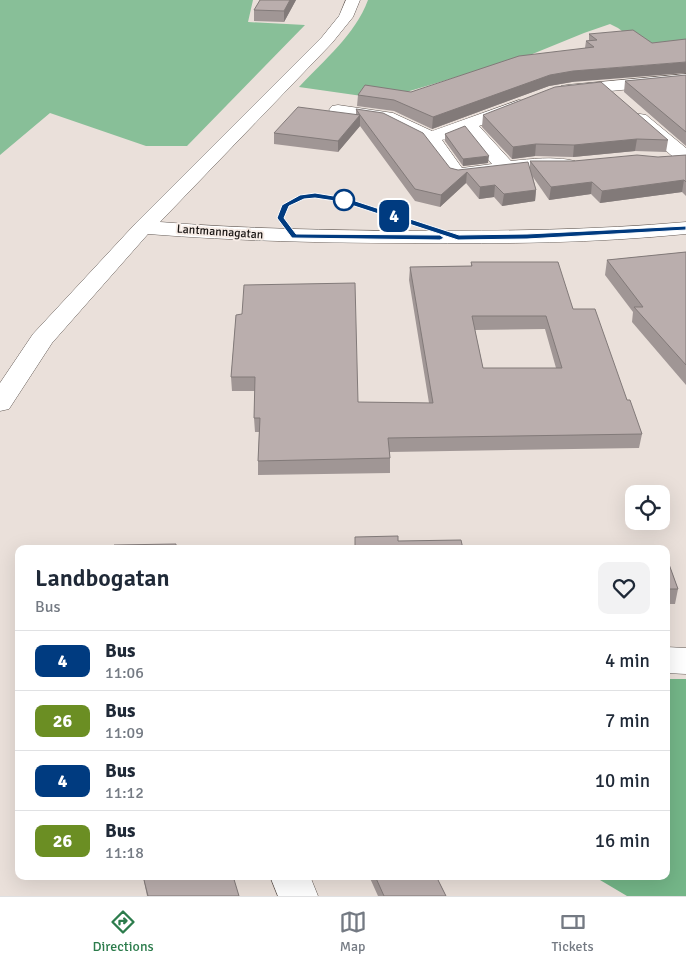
<!DOCTYPE html>
<html lang="en">
<head>
<meta charset="utf-8">
<style>
  :root { --surface:#fff; --page:#f2f2f3; --text:#1f2937; --muted:#747a83; --line:#e0e1e3; --accent:#2c7c4c }
  body { margin:0; font-family:Signika,sans-serif; background:var(--page); color:var(--text); height:100vh; display:flex; flex-direction:column; font-size:19px; white-space:nowrap }
  * { box-sizing:border-box; margin:0 }
  p { font-size:16px; color:var(--muted) }
  .icon { flex:none; width:28px; height:28px; fill:none; stroke:currentColor; stroke-width:2; stroke-linecap:round; stroke-linejoin:round }
  .map { position:relative; flex:1; overflow:hidden }
  .drawer { position:absolute; left:15px; top:545px; width:655px; height:335px; display:flex; flex-direction:column; background:var(--surface); border-radius:10px; box-shadow:0 5px 20px #0002 }
  .drawer>* { flex:none }
  .badge { padding:0 10px; border-radius:8px; font-size:18px; line-height:32px }
  .fabs { position:absolute; left:625px; top:485px; display:grid; gap:10px }
  .fabs a { display:grid; place-items:center; width:45px; height:45px; border-radius:10px; background:var(--surface); box-shadow:0 5px 20px #0002; font-size:25px }
  .map>.badge { position:absolute; translate:-50% -50%; box-shadow:0 0 0 2px #fff }
  .round { display:grid; place-items:center; flex:none; width:52px; height:52px; border-radius:10px; background:var(--page) }
  .summary { display:flex; align-items:center; justify-content:space-between; height:85px; padding:0 20px }
  h1 { font-size:24px; font-weight:600; line-height:38px }
  ul { padding:0; list-style:none }
  li { display:flex; align-items:center; gap:15px; height:60px; padding:0 20px; border-top:1px solid var(--line) }
  li div { flex:1 }
  li b { display:block; font-size:19px }
  li em { font-style:normal }
  li .badge { min-width:55px; font-weight:700; text-align:center }
  .tab-bar { display:flex; justify-content:space-around; align-items:center; height:70px; border-top:1px solid var(--line); background:var(--surface); font-size:14px; color:var(--muted) }
  .tab-bar a { display:grid; justify-items:center; gap:2px }
  .tab-bar .selected { color:var(--accent) }
  .map>svg:first-child { display:block }
</style>
</head>
<body>
<div class="map">
<svg width="686" height="896" viewBox="0 0 686 896">
  <rect width="100%" height="100%" fill="#eae0da"/>
  <!-- green -->
  <path fill="#88bf98" d="M0 0H253L248 22 305 25 187 146H146L50 113 0 155Z
    M368 0H686V43L643 47 618 28 610 24 584 33 530 55 383 99 299 87C324 60 355 35 368 0Z"/>
  <!-- forest -->
  <path fill="#74b688" d="M666 679H686V896H627L600 880 605 876H666Z"/>
  <g fill="none" stroke-linecap="round" stroke-linejoin="round">
    <!-- minor casing -->
    <g stroke="#615853" stroke-width="1">
      <path id="minor" d="M346 0H360L353 17 332 43 160 222C244 229 329 230 413 231 505 231 595 230 686 222V234C595 243 505 244 413 243 325 243 237 241 148 234L52 343 9 409 0 411V383L33 334 136 223 322 37 339 16Z
        M686 74V84L567 95 561 94 558 90 561 86 567 85Z
        M519 100 525 101 528 105 525 109 479 126 511 161C531 159 554 156 575 161L578 165 575 169 568 171 535 170 457 180 450 178 424 142 383 122 338 115 332 114 329 110 332 106 338 105 393 113 432 131ZM465 132 492 164 462 168 442 140Z
        M640 114 646 115 686 148V164L679 162 634 123 631 119 634 115Z
        M666 647 686 648V674L666 673Z
        M270 876H310L318 896H278Z"/>
    </g>
    <!-- minor -->
    <use href="#minor" fill="#fff" fill-rule="evenodd"/>
  </g>
  <!-- wall -->
  <path fill="#a09695" fill-rule="evenodd" d="M260 0H296L284 22 254 21V10Z
    M589 34 652 43 572 82 549 86 432 129 394 111 357 106 358 95 411 92 585 48 586 41 589 40Z
    M686 75V146L624 92 625 81Z
    M356 109 450 168 458 170 530 167V161H574L658 157 686 155V196L682 192 600 203 591 194 549 200 533 177 536 190 535 201 502 206 494 197 479 199 466 183 440 207 415 201 360 126 338 152 274 144V133L356 114Z
    M483 115 668 140 666 152 635 151 573 157 535 156 512 159 482 127Z
    M445 134 488 163 463 166 445 141Z
    M686 252V385L632 322 633 312 605 275 607 260Z
    M471 262 573 309 627 400 642 434 639 448 390 452V473L258 475V461L259 432H255L254 418 255 391H232L231 377 236 315 358 402 429 403 409 280 410 267 471 266ZM545 329 556 368H483L475 330Z
    M666 556 678 589 675 604H666Z
    M143 876 239 896H147Z
    M369 876H436L446 896H378Z"/>
  <!-- shaded-wall -->
  <path fill="#827a79" d="M290 0H296L284 22V11Z
    M686 62V73L572 82 549 86 432 129 433 117 550 75 573 71Z
    M360 115V126L338 152V141Z
    M637 139 635 151 573 157 574 145Z
    M536 144 535 156 512 159 513 147Z
    M489 156 488 163 463 166V159Z
    M467 172 466 183 440 207 441 195Z
    M684 180 682 192 600 203 602 191Z
    M592 182 591 194 549 200 551 187Z
    M495 185 494 197 479 199 480 187Z
    M536 190 535 201 502 206 504 194Z"/>
  <!-- building -->
  <path fill="#baaead" stroke="#827a79" fill-rule="evenodd" d="M260 0H290L284 11 254 10Z
    M633 30 652 43 686 39V62L573 71 550 75 433 117 394 100 358 95 365 85 411 92 519 56 594 47 586 41 597 40 589 34Z
    M686 75V132L625 81Z
    M601 82 668 140 637 139 574 145 536 144 513 147 483 115 555 87Z
    M298 107 360 115 356 109 383 113 423 133 450 168 458 170 528 162 536 190 504 194 495 185 480 187 467 172 441 195 415 189 360 115 338 141 274 133Z
    M465 126 489 156 463 159 445 134Z
    M637 155 658 157 686 155V182L684 180 602 191 592 182 551 187 530 161H574Z
    M686 252V365L634 307H643L607 260Z
    M471 262H558L573 309H595L627 400H630L642 434 388 438 390 458 258 461 260 418H254L255 377H231L236 315 242 314 244 285 355 283 358 402 433 403 410 267 472 266ZM472 316H546L562 368H483Z
    M398 536V541L461 540 463 549H355V537Z
    M176 544V549H113L114 545Z
    M663 547 664 549 628 548Z
    M666 556 678 589H666Z
    M143 876H233L239 896H148Z
    M375 876H436L446 896H384Z"/>
  <!-- line -->
  <path fill="#003b80" stroke="#fff" d="M315 193 346 198 459 235 527 234 686 226V230L527 239 458 240 342 202 315 198 304 199 289 206 284 218 296 234 440 235 444 238 440 240 292 238 277 218 282 205 300 195Z"/>
  <!-- markers -->
  <circle fill="#fff" stroke="#003b80" stroke-width="2.5" cx="344" cy="200" r="10"/>
  <g text-anchor="middle" dominant-baseline="central" stroke-width="4" stroke-linejoin="round" paint-order="stroke">
    <!-- far-street labels -->
    <g font-size="12" fill="#181412" stroke="#f7ede7">
      <text transform="translate(220 232) rotate(4)">Lantmannagatan</text>
    </g>
  </g>
</svg>
<div class="fabs">
<a><svg class="icon" aria-label="locate" viewBox="0 0 24 24"><circle cx="12" cy="12" r="6"/><path d="M12 2v4M12 18v4M2 12h4M18 12h4"/></svg></a>
</div>
<b class="badge" style="left:394px;top:216px;background:#003b80;color:#fff">4</b>
<section class="drawer">
<div class="summary"><div><h1>Landbogatan</h1><p>Bus</p></div><a class="round"><svg class="icon" aria-label="heart" viewBox="0 0 24 24"><path d="M12 20l-8-8c-3-5 5-10 8-4 3-6 11-1 8 4z"/></svg></a></div>
<ul>
<li><span class="badge" style="background:#003b80;color:#fff">4</span><div><b>Bus</b><p>11:06</p></div><em>4 min</em></li>
<li><span class="badge" style="background:#6b8e23;color:#fff">26</span><div><b>Bus</b><p>11:09</p></div><em>7 min</em></li>
<li><span class="badge" style="background:#003b80;color:#fff">4</span><div><b>Bus</b><p>11:12</p></div><em>10 min</em></li>
<li><span class="badge" style="background:#6b8e23;color:#fff">26</span><div><b>Bus</b><p>11:18</p></div><em>16 min</em></li>
</ul>
</section>
</div>
<nav class="tab-bar">
<a class="selected"><svg class="icon" aria-label="directions" viewBox="0 0 24 24"><path d="M12 3l9 9-9 9-9-9zM9 14v-3h6M13 9l2 2-2 2"/></svg>Directions</a>
<a><svg class="icon" aria-label="map" viewBox="0 0 24 24"><path d="M3 6l6-2 6 2 6-2v14l-6 2-6-2-6 2zM9 4v14M15 6v14"/></svg>Map</a>
<a><svg class="icon" aria-label="tickets" viewBox="0 0 24 24"><path d="M3 7h18v10H3zM15 7v10"/></svg>Tickets</a>
</nav>
</body>
</html>
